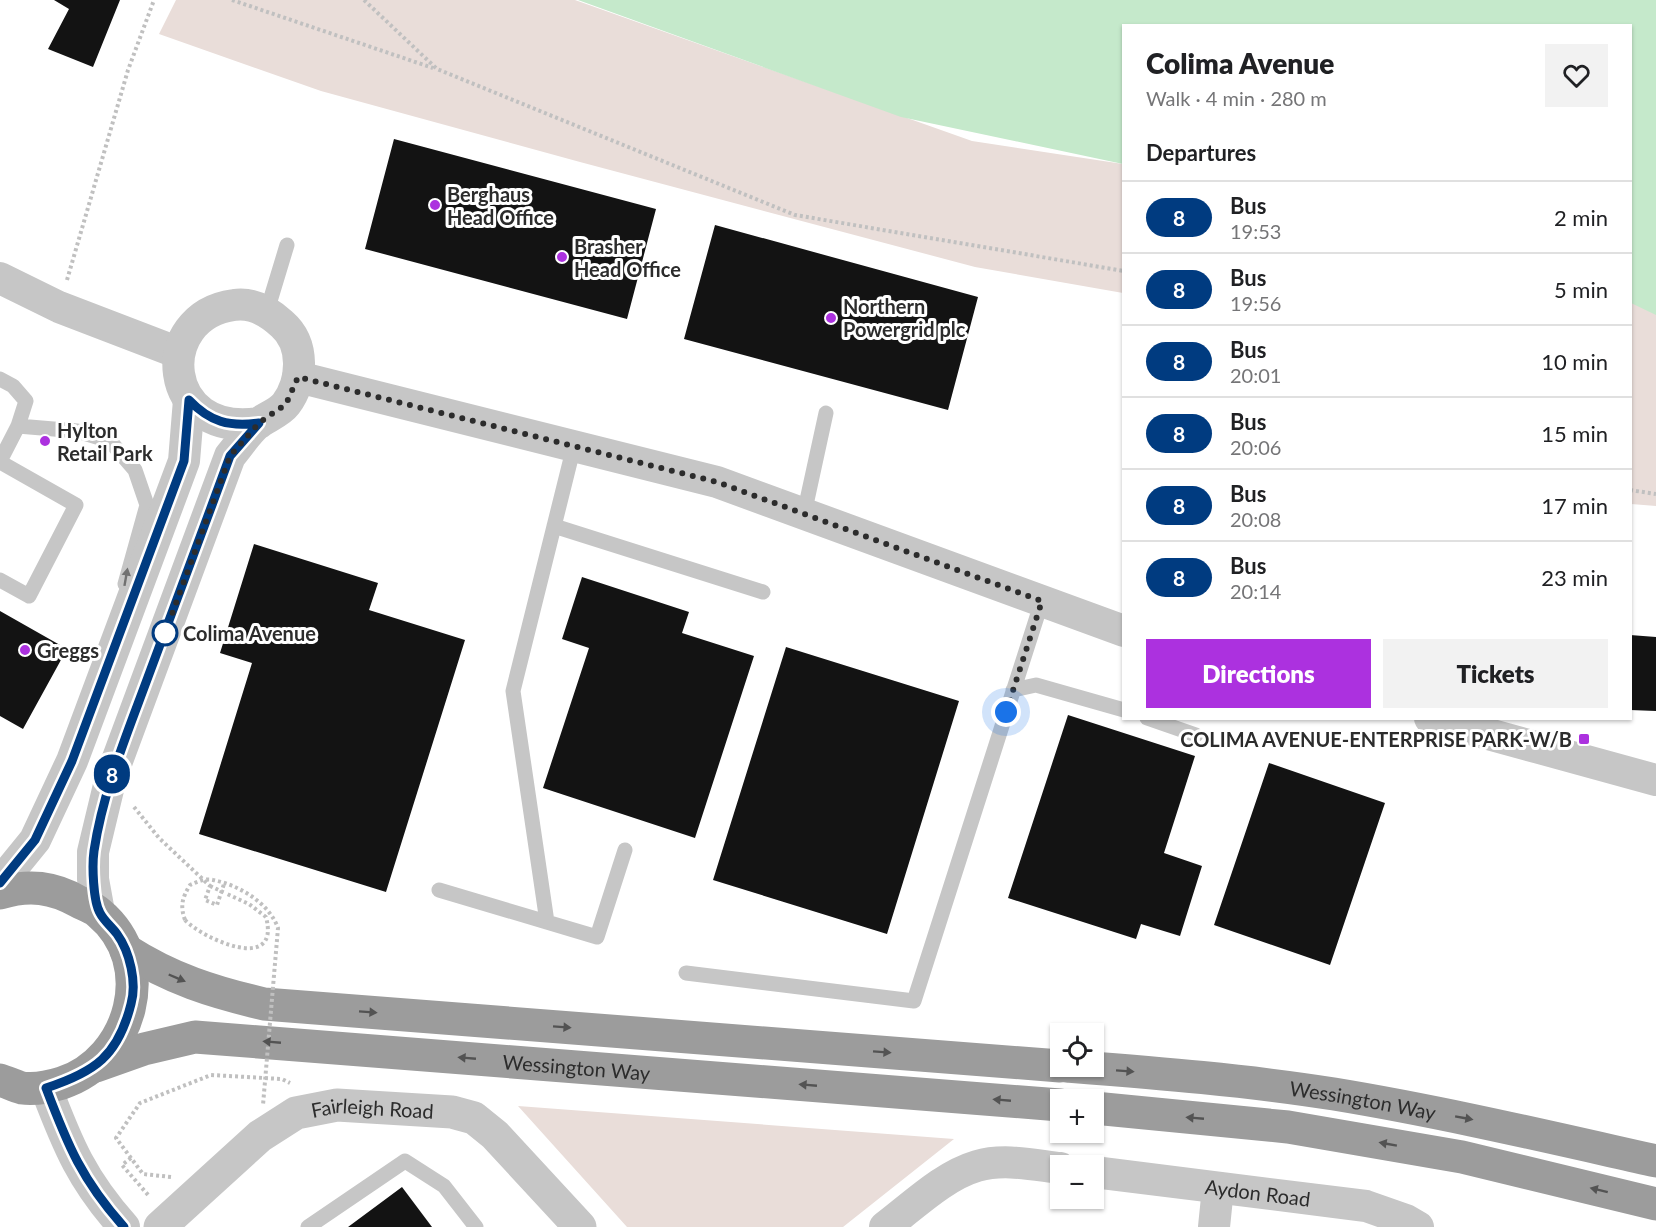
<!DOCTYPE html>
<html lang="en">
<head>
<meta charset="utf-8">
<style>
  :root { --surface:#fff; --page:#f2f2f2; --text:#202124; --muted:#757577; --line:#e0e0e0; --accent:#ac31df }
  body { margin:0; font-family:Lato,sans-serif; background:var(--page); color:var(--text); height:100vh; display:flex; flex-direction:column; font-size:22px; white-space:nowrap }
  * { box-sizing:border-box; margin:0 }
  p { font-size:20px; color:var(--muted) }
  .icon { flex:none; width:33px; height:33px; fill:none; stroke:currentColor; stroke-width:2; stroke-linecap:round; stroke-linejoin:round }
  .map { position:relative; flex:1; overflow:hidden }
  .drawer { position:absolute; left:1122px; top:24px; width:510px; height:696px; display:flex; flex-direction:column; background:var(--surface); border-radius:0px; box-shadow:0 2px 4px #0004 }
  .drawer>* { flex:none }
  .badge { padding:0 12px; border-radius:20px; font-size:21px; line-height:39px }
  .controls { position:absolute; left:1050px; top:1023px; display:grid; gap:12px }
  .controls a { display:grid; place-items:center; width:54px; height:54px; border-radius:0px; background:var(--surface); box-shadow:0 2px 4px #0004; font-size:30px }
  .you { position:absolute; width:30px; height:30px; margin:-15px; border:4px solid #fff; border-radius:50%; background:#1a73e8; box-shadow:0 0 0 9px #1a73e833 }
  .map>.badge { position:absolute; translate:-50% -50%; box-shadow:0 0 0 3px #fff }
  h2 { padding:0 24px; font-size:22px; line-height:54px }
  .round { display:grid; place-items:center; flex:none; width:63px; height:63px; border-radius:0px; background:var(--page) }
  .headline { display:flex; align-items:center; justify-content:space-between; height:102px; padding:0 24px }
  h1 { font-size:28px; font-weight:800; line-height:45px }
  .action { display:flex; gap:12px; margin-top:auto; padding:12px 24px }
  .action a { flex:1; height:69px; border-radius:0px; background:var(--accent); color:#fff; font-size:24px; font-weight:800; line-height:69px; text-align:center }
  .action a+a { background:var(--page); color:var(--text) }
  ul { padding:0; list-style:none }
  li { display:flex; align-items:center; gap:18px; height:72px; padding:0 24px; border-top:2px solid var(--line) }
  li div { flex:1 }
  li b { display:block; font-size:22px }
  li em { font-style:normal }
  li .badge { min-width:66px; font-weight:700; text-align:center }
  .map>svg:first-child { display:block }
</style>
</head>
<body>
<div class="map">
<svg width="1656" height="1227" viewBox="0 0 1656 1227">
  <rect width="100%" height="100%" fill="#fff"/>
  <!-- green -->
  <path fill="#e9ddd9" d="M176 0H575L972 141 1123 164V293L975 267 580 162 321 91 159 34Z
    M1630 240 1656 244V506L1631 504Z
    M518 1106 954 1139 843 1227H627Z"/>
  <!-- water -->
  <path fill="#c5e9cb" d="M578 0H1656V315L1631 303 1630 26H1124L1123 164 901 117Z"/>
  <!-- building -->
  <path fill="#131313" d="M54 0H120L93 67 48 49 69 9Z
    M394 139 656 209 627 319 365 249Z
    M715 225 978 297 948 410 684 339Z
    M254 544 378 583 369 610 465 640 386 892 199 834 252 663 220 653Z
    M582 577 689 612 682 633 754 656 695 838 543 788 589 648 562 639Z
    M0 611 67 649 23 729 0 716Z
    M1630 635 1656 637V711L1630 710Z
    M786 647 959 701 887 934 713 880Z
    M1068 715 1195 756 1164 853 1202 866 1180 936 1141 924 1136 939 1008 898Z
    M1269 763 1385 803 1330 965 1214 925Z
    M402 1187 432 1227H348Z"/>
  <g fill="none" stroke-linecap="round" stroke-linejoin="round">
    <!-- path -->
    <path stroke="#c0c0c0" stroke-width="4" stroke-dasharray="3 3" stroke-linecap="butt" d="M232 0 433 68
      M364 0 437 69 795 215 1124 271
      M67 280 128 70 154 0
      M1630 490 1656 494
      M134 807 159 838 210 886 205 900 217 905 224 884
      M185 920C203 939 281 974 266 917L249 904 225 893
      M131 1158 122 1165 149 1196
      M171 1177 143 1174 116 1138 140 1103 211 1075 282 1079 290 1083"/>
    <!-- service -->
    <path stroke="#c6c6c6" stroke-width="15" d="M267 311 287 245
      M0 379 13 386 26 401 18 426 0 461
      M18 426 77 431 110 441 135 470 147 505 125 584
      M0 462 76 505 29 596 0 580
      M804 514 826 413
      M554 526 763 592
      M1013 690 1036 685 1124 710
      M1147 718 1196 735
      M439 890 597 937 625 850
      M547 922 513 691 574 446
      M686 973 914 1001 1042 601
      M308 1227 405 1161 444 1186 476 1227"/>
    <!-- minor -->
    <g stroke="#c6c6c6" stroke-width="32">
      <path d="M0 278 59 307 179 353"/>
      <path d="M298 377 717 482 1124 631"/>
      <path d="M1430 718 1656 780"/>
      <path d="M0 883 35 840 72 761 184 461 189 400"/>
      <path d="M99 912 93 879V852L111 777 230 456C239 446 249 429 260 422 269 416 280 412 286 404 303 381 305 344 282 324 269 312 253 302 234 305 152 316 161 438 259 423"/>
      <path d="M46 1088C68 1146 82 1180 124 1227"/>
      <path id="s1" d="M1094 1172 1366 1206 1406 1220 1418 1227"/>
      <path d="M885 1227C913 1206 943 1176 977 1166 1004 1158 1034 1165 1060 1168"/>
      <path d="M1214 1227 1218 1188"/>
    </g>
    <!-- tertiary -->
    <path stroke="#c6c6c6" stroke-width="33" id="s2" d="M160 1227 260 1136 296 1113 337 1105 452 1112 474 1118 495 1135 580 1227"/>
    <!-- trunk -->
    <g stroke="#9c9c9c" stroke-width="33">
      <path d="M0 893C29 884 53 887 79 902 85 905 94 908 99 913 159 963 132 1060 62 1083 49 1087 35 1090 22 1088 14 1086 7 1082 0 1080"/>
      <path d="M126 950C171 979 213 992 264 1004L1060 1066"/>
      <path id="s3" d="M96 1066 144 1049 195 1037 1060 1105"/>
      <path id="s4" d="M1067 1066C1156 1073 1246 1080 1334 1094 1443 1112 1549 1137 1656 1161"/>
      <path d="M1094 1108 1288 1127 1462 1157 1656 1204"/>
    </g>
    <!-- path-bridge -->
    <path stroke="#c0c0c0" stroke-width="4" stroke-dasharray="3 3" stroke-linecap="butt" d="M210 886 225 893
      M185 920C180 906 182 898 190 885 197 882 205 878 213 880 239 885 269 903 278 928L263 1105"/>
  </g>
  <!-- one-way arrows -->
  <defs><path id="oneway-solid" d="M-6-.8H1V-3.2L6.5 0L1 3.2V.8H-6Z" transform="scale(1.5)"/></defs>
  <use fill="#717171" href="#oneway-solid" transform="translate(126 577) rotate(-80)"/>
  <g fill="#535353">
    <use href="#oneway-solid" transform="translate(177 978) rotate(23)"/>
    <use href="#oneway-solid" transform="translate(368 1012) rotate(4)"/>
    <use href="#oneway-solid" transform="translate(562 1027) rotate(4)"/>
    <use href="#oneway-solid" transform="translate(272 1042) rotate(-175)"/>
    <use href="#oneway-solid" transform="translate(882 1052) rotate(4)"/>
    <use href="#oneway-solid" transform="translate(467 1058) rotate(-175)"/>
    <use href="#oneway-solid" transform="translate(1125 1071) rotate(4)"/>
    <use href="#oneway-solid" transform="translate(808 1085) rotate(-175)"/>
    <use href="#oneway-solid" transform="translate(1002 1100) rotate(-175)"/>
    <use href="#oneway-solid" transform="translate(1195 1118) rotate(-175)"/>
    <use href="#oneway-solid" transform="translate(1464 1118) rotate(10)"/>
    <use href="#oneway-solid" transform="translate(1388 1144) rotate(-170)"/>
    <use href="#oneway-solid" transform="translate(1599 1190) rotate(-166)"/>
  </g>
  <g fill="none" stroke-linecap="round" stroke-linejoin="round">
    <!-- line casing -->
    <g stroke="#fff" stroke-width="14">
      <path id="line" d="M0 883 35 840 72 761 184 461 189 400C210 422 229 427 259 423L230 456C203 530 175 604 148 677 127 734 103 791 94 851 92 865 93 901 100 913 104 921 112 927 117 934 130 952 137 983 131 1004 118 1056 95 1072 46 1088 68 1146 82 1180 124 1227"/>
    </g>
    <!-- line -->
    <use href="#line" stroke="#003b80" stroke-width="9"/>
    <!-- walk -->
    <path stroke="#2c2c2c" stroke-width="6" stroke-dasharray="0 10.8" d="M165 633 230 456 259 423 286 404 298 377 717 482 1042 601 1006 712"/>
  </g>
  <!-- markers -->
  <g fill="#ac31df" stroke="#fff" stroke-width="2">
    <circle cx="435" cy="205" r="6"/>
    <circle cx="562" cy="257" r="6"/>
    <circle cx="831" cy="318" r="6"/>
    <circle cx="45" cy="441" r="6"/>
    <circle cx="25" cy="650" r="6"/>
    <rect x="1578" y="733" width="12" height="12" rx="3"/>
  </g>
  <circle fill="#fff" stroke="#003b80" stroke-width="3" cx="165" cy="633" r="12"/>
  <g text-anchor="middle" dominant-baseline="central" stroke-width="6" stroke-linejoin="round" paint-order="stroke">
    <!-- poi labels -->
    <g font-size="20" font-weight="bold" fill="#2c2c2c" stroke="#fff" text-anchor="start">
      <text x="447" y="194">Berghaus<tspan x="447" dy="23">Head Office</tspan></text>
      <text x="574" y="246">Brasher<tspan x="574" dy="23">Head Office</tspan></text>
      <text x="843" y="306">Northern<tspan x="843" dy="23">Powergrid plc</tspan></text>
      <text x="57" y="430">Hylton<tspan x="57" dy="23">Retail Park</tspan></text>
      <text x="37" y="650">Greggs</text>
      <text x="1572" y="739" text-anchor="end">COLIMA AVENUE-ENTERPRISE PARK-W/B</text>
    </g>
    <!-- stop labels -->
    <g font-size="20" font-weight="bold" fill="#2c2c2c" stroke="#fff" text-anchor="start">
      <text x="183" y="633">Colima Avenue</text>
    </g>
    <!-- street labels -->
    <g font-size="20" fill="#2c2c2c" stroke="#fff">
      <text stroke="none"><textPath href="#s3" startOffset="486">Wessington Way</textPath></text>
      <text stroke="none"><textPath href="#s4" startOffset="298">Wessington Way</textPath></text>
      <text stroke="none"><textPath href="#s2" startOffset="255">Fairleigh Road</textPath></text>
      <text stroke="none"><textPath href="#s1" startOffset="165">Aydon Road</textPath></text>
    </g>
  </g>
</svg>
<div class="controls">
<a><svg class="icon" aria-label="locate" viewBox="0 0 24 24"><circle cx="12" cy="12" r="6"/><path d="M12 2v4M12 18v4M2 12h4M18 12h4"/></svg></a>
<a>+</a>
<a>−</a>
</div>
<div class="you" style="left:1006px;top:712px"></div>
<b class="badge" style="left:112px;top:774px;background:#003b80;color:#fff">8</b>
<section class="drawer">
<div class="headline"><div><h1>Colima Avenue</h1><p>Walk · 4 min · 280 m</p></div><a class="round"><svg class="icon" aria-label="heart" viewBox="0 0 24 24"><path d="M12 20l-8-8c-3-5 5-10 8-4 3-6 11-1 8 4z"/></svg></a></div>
<h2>Departures</h2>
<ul>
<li><span class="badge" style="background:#003b80;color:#fff">8</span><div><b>Bus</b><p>19:53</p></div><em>2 min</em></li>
<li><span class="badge" style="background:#003b80;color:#fff">8</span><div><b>Bus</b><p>19:56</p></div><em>5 min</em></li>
<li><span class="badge" style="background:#003b80;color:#fff">8</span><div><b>Bus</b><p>20:01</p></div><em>10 min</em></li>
<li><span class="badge" style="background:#003b80;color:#fff">8</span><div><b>Bus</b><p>20:06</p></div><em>15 min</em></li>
<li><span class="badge" style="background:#003b80;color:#fff">8</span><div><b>Bus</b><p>20:08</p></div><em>17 min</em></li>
<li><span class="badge" style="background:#003b80;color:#fff">8</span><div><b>Bus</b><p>20:14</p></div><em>23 min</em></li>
</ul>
<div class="action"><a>Directions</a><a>Tickets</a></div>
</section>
</div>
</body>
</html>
